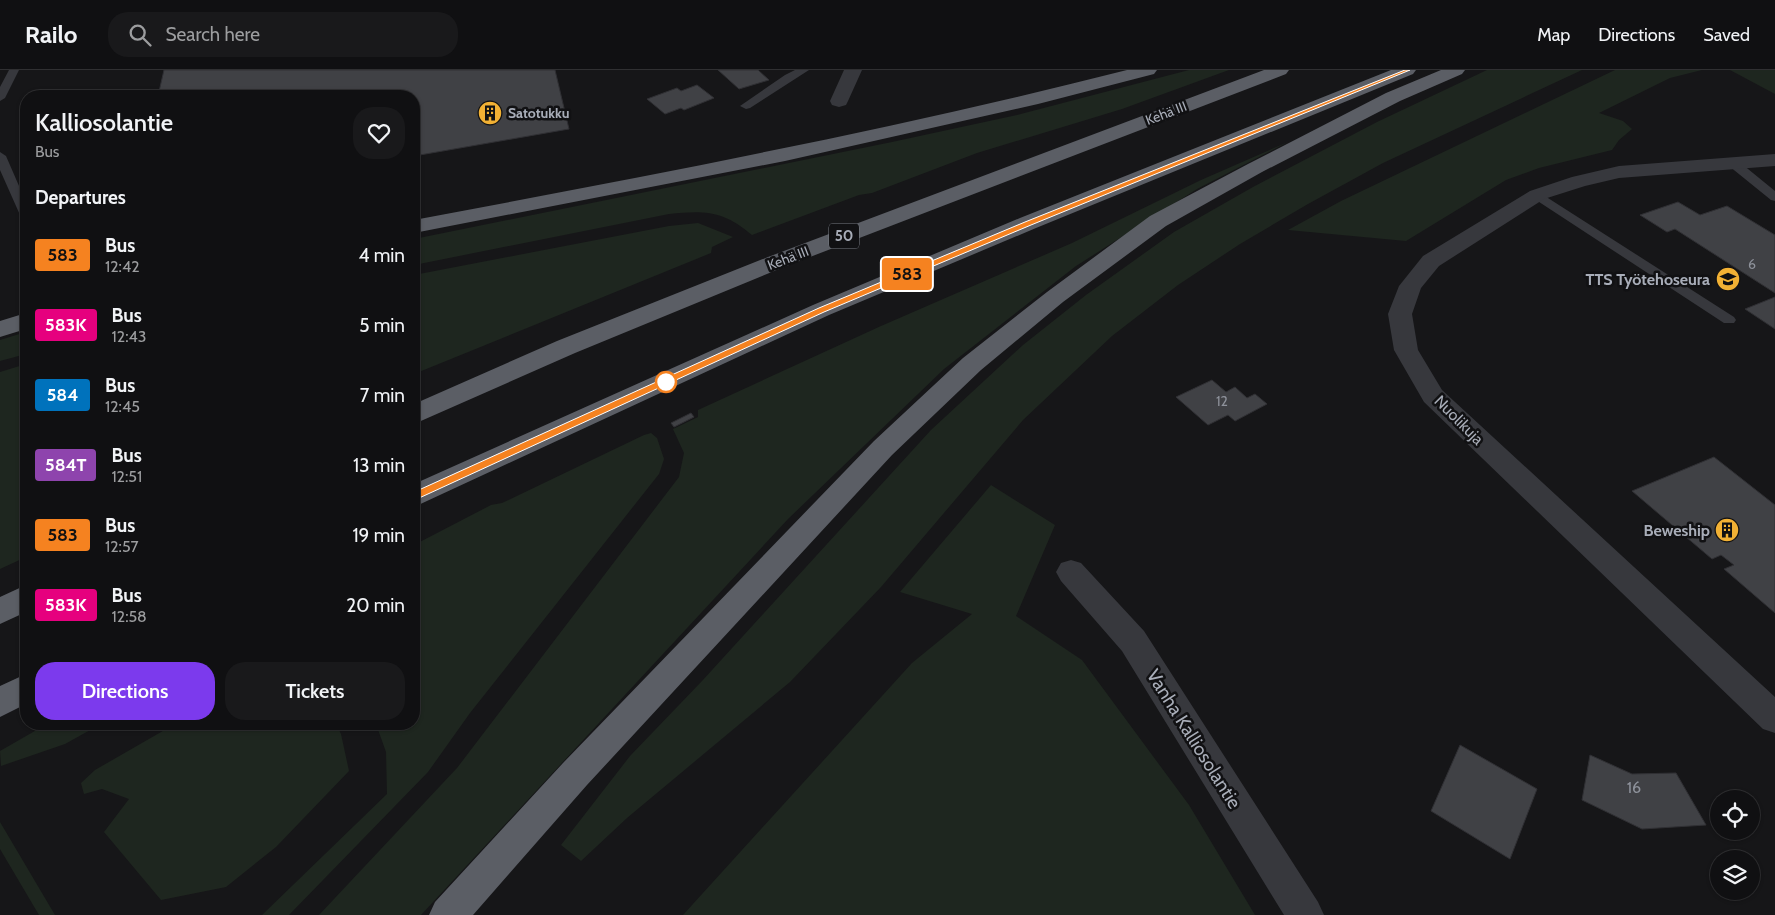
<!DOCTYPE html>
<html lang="en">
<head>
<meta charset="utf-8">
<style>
  :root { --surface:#101012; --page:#19191b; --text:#f1f3f6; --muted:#9c9d9f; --line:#303032; --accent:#7c3aed }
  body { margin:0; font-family:Cabin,sans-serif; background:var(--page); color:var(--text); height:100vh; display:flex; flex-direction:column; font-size:19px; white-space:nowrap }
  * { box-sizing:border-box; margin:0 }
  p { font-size:16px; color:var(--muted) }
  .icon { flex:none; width:28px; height:28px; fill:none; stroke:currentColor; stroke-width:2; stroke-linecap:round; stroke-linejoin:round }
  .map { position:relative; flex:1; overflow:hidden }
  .panel { position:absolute; left:20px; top:20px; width:400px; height:640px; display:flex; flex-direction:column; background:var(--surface); border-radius:20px; box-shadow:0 1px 4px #0004,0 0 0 1px var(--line) }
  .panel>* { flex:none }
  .badge { padding:0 10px; border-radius:4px; font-size:18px; line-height:32px }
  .controls { position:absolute; left:1710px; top:720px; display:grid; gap:10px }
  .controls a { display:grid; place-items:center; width:50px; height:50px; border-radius:50%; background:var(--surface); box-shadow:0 1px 4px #0004,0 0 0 1px var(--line); font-size:25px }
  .map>.badge { position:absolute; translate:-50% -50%; box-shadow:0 0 0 2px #fff }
  h2 { padding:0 15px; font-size:19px; line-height:45px }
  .round { display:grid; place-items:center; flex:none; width:52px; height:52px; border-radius:20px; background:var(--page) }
  .head { display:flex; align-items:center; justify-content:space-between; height:85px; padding:0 15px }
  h1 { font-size:24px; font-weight:600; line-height:38px }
  .cta { display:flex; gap:10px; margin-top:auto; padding:10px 15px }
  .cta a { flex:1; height:58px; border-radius:20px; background:var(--accent); color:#fff; font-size:20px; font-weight:600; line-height:58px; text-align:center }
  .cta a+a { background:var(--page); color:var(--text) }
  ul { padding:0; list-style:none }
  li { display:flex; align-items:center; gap:15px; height:70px; padding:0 15px }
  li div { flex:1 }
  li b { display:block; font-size:19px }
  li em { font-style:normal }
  li .badge { min-width:55px; font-weight:700; text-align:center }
  header { display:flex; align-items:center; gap:30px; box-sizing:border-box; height:70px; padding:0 25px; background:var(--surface); border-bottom:1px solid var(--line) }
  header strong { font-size:24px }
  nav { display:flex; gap:28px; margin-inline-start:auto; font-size:18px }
  .search { width:350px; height:45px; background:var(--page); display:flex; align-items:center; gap:12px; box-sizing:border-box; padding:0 18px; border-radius:20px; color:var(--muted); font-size:19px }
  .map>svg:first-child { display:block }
</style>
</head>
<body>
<header>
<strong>Railo</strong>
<div class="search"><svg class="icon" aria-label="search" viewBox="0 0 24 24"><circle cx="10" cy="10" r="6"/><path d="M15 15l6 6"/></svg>Search here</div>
<nav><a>Map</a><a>Directions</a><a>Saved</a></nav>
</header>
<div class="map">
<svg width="1775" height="845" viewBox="0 0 1775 845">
  <rect width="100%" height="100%" fill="#161618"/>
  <!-- green -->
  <path fill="#1e261f" d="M1189 0H1229L1122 39 977 83 872 123 859 125 752 165C724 141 705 140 669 144L414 195V169L892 72 1017 45Z
    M1487 0H1582L1383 93 1308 134 1240 174 1178 215 1112 266 1023 350 881 517 790 612 627 748 581 791 561 775 630 686 702 611 931 360 1023 275 1086 225 1174 162 1253 117 1377 52Z
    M1615 0H1702L1670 8 1599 43 1623 51 1632 59 1619 70 1612 80 1539 98 1506 110 1406 171 1288 160 1341 131Z
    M1730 0H1775V24Z
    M1288 72 1197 119 1076 196 944 299 788 449 421 845H319L457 698 679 407 684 383 673 359 698 347V340L881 256 1072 173 1201 110Z
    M698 153 733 167 712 177 711 183 414 304V205L669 156Z
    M26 262V284L0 291V270Z
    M26 294V487L0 499V302Z
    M651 363 657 368 664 389 659 404 470 643 428 702 289 845H262L387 724 386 682 376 654H414V475L491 435 502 433 644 365Z
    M991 415 1055 455 1016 546 1082 590 1189 735 1255 845H683L912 593 972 544 900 522Z
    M47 654H101L65 674 1 696 0 681Z
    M175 654H336L341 664 349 701 276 777 226 817 161 830 104 762 129 729 102 719 84 724 81 713 95 700Z
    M0 752 55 845H39L0 779Z"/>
  <!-- building -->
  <path fill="#404145" stroke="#303034" d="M164 0H555L569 59 414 86V26H158Z
    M718 0H758L769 10 739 19Z
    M697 15 714 28 684 40 681 38 665 44 647 29 677 18 681 21Z
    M1678 132 1700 145 1727 136 1775 165V223L1675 159 1667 162 1640 145Z
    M1775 227V259L1745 239Z
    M1212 310 1226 322 1235 317 1247 328 1255 324 1267 334 1235 351 1228 345 1208 355 1176 327Z
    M691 343 694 347 674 357 671 353Z
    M1714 387 1775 435V543L1724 499 1734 495 1721 485 1712 489 1632 421Z
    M1460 675 1537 719 1510 789 1431 741Z
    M1590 685 1632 704 1676 703 1706 755 1642 759 1582 730Z"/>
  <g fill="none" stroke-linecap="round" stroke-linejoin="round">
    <!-- service -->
    <path fill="#37383d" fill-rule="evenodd" d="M9 0H19L5 28 0 31V17Z
      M795 0H809L750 38 746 39 740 36 785 5Z
      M0 82 6 86 26 132V149L20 145 0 100Z
      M1733 89 1737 90 1775 121V131L1771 130 1729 96 1727 93Z
      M1537 121 1734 247 1736 250 1734 253H1724L1533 128 1531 125 1533 122Z"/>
    <!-- minor -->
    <path fill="#37383d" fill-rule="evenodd" d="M844 0H862L848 31 846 35 839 37 832 35 830 31Z
      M1775 84V96L1619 108 1585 116 1544 129 1439 196 1421 218 1412 244 1418 280 1442 320 1775 627V663L1763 659 1424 332 1394 280 1388 244 1399 216 1423 186 1530 121 1572 107 1619 96Z
      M1071 490 1081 493 1144 561 1318 832 1324 845H1284L1122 581 1061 511 1056 502 1061 493Z"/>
    <!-- trunk -->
    <path fill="#5b5e65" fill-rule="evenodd" d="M1127 0H1157L1154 4 1038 34 785 91 414 163V150C653 105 891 60 1127 0Z
      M1264 0H1289L1286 4 784 197 575 283 414 354V334L557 271 768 187Z
      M1391 0H1416L1413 4 1036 158 829 245 414 437V414L813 235 1020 148Z
      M1441 0H1465L1462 4 1400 31 1262 102 1166 156 1063 232 981 300 892 385 587 715 473 845H429L435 832 563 693 874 371 963 288 1047 222 1150 146 1248 94 1386 23Z
      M26 243V259L0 267V251Z
      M26 515V542L0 554V527Z
      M26 604V634L0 647V616Z"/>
  </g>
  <!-- line -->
  <path fill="#f58220" stroke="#fff" d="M1405 0H1410L1031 155 824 242 417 429H410L409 426 410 424 819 238 1025 152Z"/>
  <!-- icons -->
  <defs>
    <g id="building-disc" transform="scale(1.25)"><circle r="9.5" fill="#f2b134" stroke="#111113"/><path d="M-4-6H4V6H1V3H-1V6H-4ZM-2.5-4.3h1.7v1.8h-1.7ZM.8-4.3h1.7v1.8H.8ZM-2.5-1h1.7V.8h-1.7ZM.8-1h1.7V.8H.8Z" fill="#111"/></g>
    <g id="school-disc" transform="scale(1.25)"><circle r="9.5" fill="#f2b134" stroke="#111113"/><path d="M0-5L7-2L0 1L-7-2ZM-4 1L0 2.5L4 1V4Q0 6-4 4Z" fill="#111"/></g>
  </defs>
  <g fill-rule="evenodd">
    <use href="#building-disc" x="490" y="43"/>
    <use href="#school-disc" x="1728" y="209"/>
    <use href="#building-disc" x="1727" y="460"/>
  </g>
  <!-- markers -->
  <circle fill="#fff" stroke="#f58220" stroke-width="2.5" cx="666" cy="312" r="10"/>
  <g text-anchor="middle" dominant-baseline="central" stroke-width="5" stroke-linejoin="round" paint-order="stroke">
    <!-- far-poi labels -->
    <g font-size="14" font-weight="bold" fill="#a8adb8" stroke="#111113" text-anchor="start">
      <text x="508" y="43">Satotukku</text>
    </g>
    <!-- far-street labels -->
    <g font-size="14" fill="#a8adb8" stroke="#111113">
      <text transform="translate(1166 43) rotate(-21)">Kehä III</text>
      <text transform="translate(788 188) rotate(-21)">Kehä III</text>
    </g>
    <!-- number labels -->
    <g font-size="14" fill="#8e929b">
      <text x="1752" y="194">6</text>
      <text x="1222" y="331">12</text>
    </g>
    <!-- shield labels -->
    <rect fill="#111113" stroke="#7b7e86" stroke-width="1" x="829" y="153.5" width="30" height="25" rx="4"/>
    <g font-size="15" font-weight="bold" fill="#a8adb8">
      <text x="844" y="166">50</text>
    </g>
    <!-- poi labels -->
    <g font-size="16" font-weight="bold" fill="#a8adb8" stroke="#111113" text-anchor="end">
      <text x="1710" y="209">TTS Työtehoseura</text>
      <text x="1710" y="460">Beweship</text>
    </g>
    <!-- street labels -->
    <g font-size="16" fill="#a8adb8" stroke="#111113">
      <text transform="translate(1459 350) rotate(45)">Nuolikuja</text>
    </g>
    <!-- near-number labels -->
    <g font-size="16" fill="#8e929b">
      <text x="1634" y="717">16</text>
    </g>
    <!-- near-street labels -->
    <g font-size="19" fill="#a8adb8" stroke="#111113">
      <text transform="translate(1194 669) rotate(58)">Vanha Kalliosolantie</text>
    </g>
  </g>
</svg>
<div class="controls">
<a><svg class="icon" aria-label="locate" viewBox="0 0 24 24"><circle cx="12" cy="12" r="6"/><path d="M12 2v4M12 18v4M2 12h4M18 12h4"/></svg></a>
<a><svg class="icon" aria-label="layers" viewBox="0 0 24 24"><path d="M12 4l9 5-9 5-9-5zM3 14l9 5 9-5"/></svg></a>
</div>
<b class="badge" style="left:907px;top:204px;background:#f58220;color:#111">583</b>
<section class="panel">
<div class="head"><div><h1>Kalliosolantie</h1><p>Bus</p></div><a class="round"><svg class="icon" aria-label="heart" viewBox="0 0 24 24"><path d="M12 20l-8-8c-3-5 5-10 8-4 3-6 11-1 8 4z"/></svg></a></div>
<h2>Departures</h2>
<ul>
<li><span class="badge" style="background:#f58220;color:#111">583</span><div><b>Bus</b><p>12:42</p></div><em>4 min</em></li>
<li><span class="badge" style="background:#e6007e;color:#fff">583K</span><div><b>Bus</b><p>12:43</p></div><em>5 min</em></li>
<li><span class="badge" style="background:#0072bc;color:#fff">584</span><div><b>Bus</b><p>12:45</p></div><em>7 min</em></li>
<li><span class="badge" style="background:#8e44ad;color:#fff">584T</span><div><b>Bus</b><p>12:51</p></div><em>13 min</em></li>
<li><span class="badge" style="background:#f58220;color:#111">583</span><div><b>Bus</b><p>12:57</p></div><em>19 min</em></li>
<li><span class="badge" style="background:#e6007e;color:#fff">583K</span><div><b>Bus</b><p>12:58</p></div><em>20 min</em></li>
</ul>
<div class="cta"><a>Directions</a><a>Tickets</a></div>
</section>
</div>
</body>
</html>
